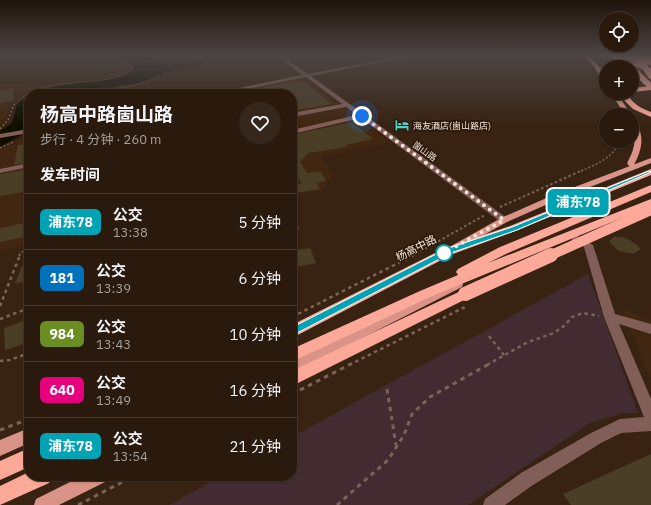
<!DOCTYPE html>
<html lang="zh">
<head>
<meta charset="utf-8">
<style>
  :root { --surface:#2a1a0e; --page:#36271c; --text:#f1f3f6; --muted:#a5a19e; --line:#46382e }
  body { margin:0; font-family:"IBM Plex Sans","Noto Sans SC",sans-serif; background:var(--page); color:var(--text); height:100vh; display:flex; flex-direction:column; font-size:15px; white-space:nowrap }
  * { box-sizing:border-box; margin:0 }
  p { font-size:13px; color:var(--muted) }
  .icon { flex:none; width:22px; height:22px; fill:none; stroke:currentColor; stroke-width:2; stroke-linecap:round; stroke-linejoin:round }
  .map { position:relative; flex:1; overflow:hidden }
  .details { position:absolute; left:24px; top:89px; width:273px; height:392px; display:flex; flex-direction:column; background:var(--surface); border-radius:16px; box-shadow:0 1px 3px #0004,0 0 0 1px var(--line) }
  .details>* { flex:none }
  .badge { padding:0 8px; border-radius:6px; font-size:14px; line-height:26px }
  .fabs { position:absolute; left:599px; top:12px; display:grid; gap:8px }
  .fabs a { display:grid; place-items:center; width:40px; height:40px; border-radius:50%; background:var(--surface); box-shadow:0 1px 3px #0004,0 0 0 1px var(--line); font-size:20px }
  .you { position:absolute; width:20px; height:20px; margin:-10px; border:3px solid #fff; border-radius:50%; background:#1a73e8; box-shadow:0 0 0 6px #1a73e833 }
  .map>.badge { position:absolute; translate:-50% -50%; box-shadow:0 0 0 2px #fff }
  h2 { padding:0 16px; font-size:15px; line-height:36px }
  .round { display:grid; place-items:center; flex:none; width:42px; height:42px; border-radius:21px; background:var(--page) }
  .head { display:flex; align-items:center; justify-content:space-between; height:68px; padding:0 16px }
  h1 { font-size:19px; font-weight:700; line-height:30px }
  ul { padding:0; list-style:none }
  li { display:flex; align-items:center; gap:12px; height:56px; padding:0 16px; border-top:1px solid var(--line) }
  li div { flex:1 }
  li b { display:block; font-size:15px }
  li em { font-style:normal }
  li .badge { min-width:44px; font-weight:700; text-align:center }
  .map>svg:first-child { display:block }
</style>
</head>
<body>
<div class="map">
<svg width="651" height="505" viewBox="0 0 651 505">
  <rect width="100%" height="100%" fill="#382313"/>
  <!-- built -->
  <path fill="#412712" d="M299 79 308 80 389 142 362 149 321 156 333 175 322 190 292 195V94H223Z
    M7 83 47 86 29 92 18 98 9 106 3 124 0 126V84Z
    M29 135V245L0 250V150L13 144 25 136Z
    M621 309 651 320V379L635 341Z"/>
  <!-- green -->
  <path fill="#422c31" d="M588 274 638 413H622L590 423 468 505H169L221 476H292V437Z"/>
  <!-- water -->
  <path fill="#100f00" d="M107 54H140L171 65 226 54H238L180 69 139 83 59 94H33L52 87 120 77 130 73 134 69V66Z
    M29 96V130L20 136 0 147V131L12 123 17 104Z"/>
  <!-- building -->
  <path fill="#4b3e26" d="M304 81 332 104 292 111V94H250V90L287 82Z
    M13 88 14 100 0 103V91Z
    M352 122 373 139 346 145 347 147 308 153 300 162 307 173 321 172 326 181 316 183 320 189 294 193 292 185 302 184 292 169V135Z
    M29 144V162L14 165 18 145Z
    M29 169V191L0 196V174Z
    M29 222V236L0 242V228Z
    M614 237H622L631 241 638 246 640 250 633 254 619 251 610 243V240Z
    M310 248 316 263 292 268V251Z
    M29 250V281L15 283Z
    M29 319V342L5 350 4 328Z
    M651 454V505H571L563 494Z"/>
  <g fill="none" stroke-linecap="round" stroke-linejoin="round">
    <!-- path-far4 -->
    <path stroke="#786557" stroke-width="1" stroke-dasharray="1.5 1.5" stroke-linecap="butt" d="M65 94C100 90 142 90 172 69L171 65 144 54
      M14 105C36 79 78 85 108 79 117 77 124 74 132 70L131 66 104 54"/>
    <!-- path-far3 -->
    <path stroke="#786557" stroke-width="1.5" stroke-dasharray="2 2" stroke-linecap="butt" d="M0 129 8 120 14 104
      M0 148 13 142
      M581 171C597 164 613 158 620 141"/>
    <!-- path-far2 -->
    <path stroke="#786557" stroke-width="2" stroke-dasharray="2.5 2.5" stroke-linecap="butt" d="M500 207 583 170
      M19 256 21 252 29 250
      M412 256 485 215"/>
    <!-- path-far1 -->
    <path stroke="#786557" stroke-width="2.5" stroke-dasharray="3.5 3.5" stroke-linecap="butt" d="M0 306 20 255
      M292 317 414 255
      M0 319 29 308
      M489 336 504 355
      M0 361 10 360 29 353
      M349 365 467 306
      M487 365 528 342 554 333 564 326 572 317 583 313 599 316"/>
    <!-- path -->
    <path stroke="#786557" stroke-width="3" stroke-dasharray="4.5 4.5" stroke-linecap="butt" d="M387 389 396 445
      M292 394 351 364
      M0 430 29 419
      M78 505 134 476
      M337 505 388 460 404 435 412 414 430 397 489 364"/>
    <!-- minor -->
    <path fill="#815f58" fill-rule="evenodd" d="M275 54H279L308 74 411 54H418L416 55 311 76 507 218 509 220 507 222H501L361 118 292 134V130L357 115 346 107 292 117V113L342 104 306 77 223 94H211L302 75Z
      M29 129V133L0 138V134Z
      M29 163V167L0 173V169Z
      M292 220 295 221 299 228 295 232 292 233Z
      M571 232 593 245 615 314 651 324V334L619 324 651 399V431L621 433 601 443 533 485 505 505H483L485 499 521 473 591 433 620 419 644 417 604 317 584 247 568 237 566 235 568 233Z"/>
    <!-- major -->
    <path fill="#da9487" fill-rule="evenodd" d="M581 54H585C594 61 606 70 606 83L604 82 593 65Z
      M611 93H617L631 115H625Z
      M651 158V163L557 200 507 222 459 249H453L451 247 453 245 501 218 551 196Z
      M458 280 462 281 463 284 462 287 292 374V362Z
      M29 428V443L0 456V440Z
      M82 476H107L105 482 59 505H34L36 499Z"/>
    <!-- highway -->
    <path fill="#fda99a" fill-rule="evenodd" d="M600 54H607L651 68V72Z
      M636 54H643L651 56V60Z
      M651 86V90L632 92V88Z
      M623 93H630L628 96C634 104 642 109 651 112V117L633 109 620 96Z
      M651 169V175L518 230 453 254 292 338V325L445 248 510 226Z
      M651 185V192L508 253 488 263 651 199V206L430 297 292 362V349L420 291 458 275 456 272 458 269 500 247Z
      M465 289 470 291 472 294 470 297 292 386V371Z
      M29 448V467L0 480V461Z
      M29 472V476H52L49 483 0 505V486Z"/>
    <!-- major-bridge -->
    <path stroke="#da9487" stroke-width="7" d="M631 163C639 148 641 137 632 121"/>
    <!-- highway-bridge-far2 -->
    <path stroke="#fda99a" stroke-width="6" d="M613 54 651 62
      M636 59 643 64 651 76
      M632 68 651 87"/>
    <!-- highway-bridge-far1 -->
    <path stroke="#fda99a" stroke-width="10" d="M549 256 651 210"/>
    <!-- highway-bridge -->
    <path stroke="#fda99a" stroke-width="14" d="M465 294 551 255"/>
  </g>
  <!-- sky -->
  <linearGradient id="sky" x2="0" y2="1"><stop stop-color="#1f130a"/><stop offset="0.44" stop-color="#4d4544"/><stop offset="1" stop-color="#4d4544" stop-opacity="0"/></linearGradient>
  <rect width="651" height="124" fill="url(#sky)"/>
  <!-- line -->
  <path fill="#00a3b4" stroke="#fff" d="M649 171 651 172 517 230 451 253 295 334H289L287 332 289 329 446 249 512 227Z"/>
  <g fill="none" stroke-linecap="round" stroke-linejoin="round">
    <!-- walk -->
    <path stroke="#f2e4da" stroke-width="4" stroke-dasharray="0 7.2" d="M362 116 504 220 444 253"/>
  </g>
  <!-- icons -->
  <defs>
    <g id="hotel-bare" transform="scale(1.08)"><path d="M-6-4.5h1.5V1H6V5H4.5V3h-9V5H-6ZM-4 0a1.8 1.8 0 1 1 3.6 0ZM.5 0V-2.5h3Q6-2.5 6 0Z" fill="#55cec4" stroke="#2d190a" stroke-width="2.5" paint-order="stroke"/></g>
  </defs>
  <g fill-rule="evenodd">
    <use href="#hotel-bare" x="402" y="125"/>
  </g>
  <!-- markers -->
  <circle fill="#fff" stroke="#00a3b4" stroke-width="2" cx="444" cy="253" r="8"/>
  <g text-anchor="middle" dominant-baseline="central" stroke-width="3.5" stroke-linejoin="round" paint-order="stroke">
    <!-- far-poi labels -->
    <g font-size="9" fill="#f2e4da" stroke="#2d190a" text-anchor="start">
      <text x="413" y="125">海友酒店(崮山路店)</text>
    </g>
    <!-- far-street labels -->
    <g font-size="9" fill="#f2e4da" stroke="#2d190a">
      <text transform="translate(425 151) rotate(36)">崮山路</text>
    </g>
    <!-- street labels -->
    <g font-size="11" fill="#f2e4da" stroke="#2d190a">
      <text transform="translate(416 248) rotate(-27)">杨高中路</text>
    </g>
  </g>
</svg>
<div class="fabs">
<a><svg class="icon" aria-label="locate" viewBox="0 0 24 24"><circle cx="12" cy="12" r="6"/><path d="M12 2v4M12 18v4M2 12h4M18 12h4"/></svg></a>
<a>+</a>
<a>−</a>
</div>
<div class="you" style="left:362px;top:116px"></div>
<b class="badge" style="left:578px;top:202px;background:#00a3b4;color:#fff">浦东78</b>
<section class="details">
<div class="head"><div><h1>杨高中路崮山路</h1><p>步行 · 4 分钟 · 260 m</p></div><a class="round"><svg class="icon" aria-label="heart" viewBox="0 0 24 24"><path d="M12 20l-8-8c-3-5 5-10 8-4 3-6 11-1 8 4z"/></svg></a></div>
<h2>发车时间</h2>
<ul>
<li><span class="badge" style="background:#00a3b4;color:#fff">浦东78</span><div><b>公交</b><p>13:38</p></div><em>5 分钟</em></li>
<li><span class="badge" style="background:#0072bc;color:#fff">181</span><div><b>公交</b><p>13:39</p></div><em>6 分钟</em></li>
<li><span class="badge" style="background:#6b8e23;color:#fff">984</span><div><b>公交</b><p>13:43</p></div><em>10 分钟</em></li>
<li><span class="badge" style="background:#e6007e;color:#fff">640</span><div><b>公交</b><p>13:49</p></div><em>16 分钟</em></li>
<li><span class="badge" style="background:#00a3b4;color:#fff">浦东78</span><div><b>公交</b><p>13:54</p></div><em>21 分钟</em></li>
</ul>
</section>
</div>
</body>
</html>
